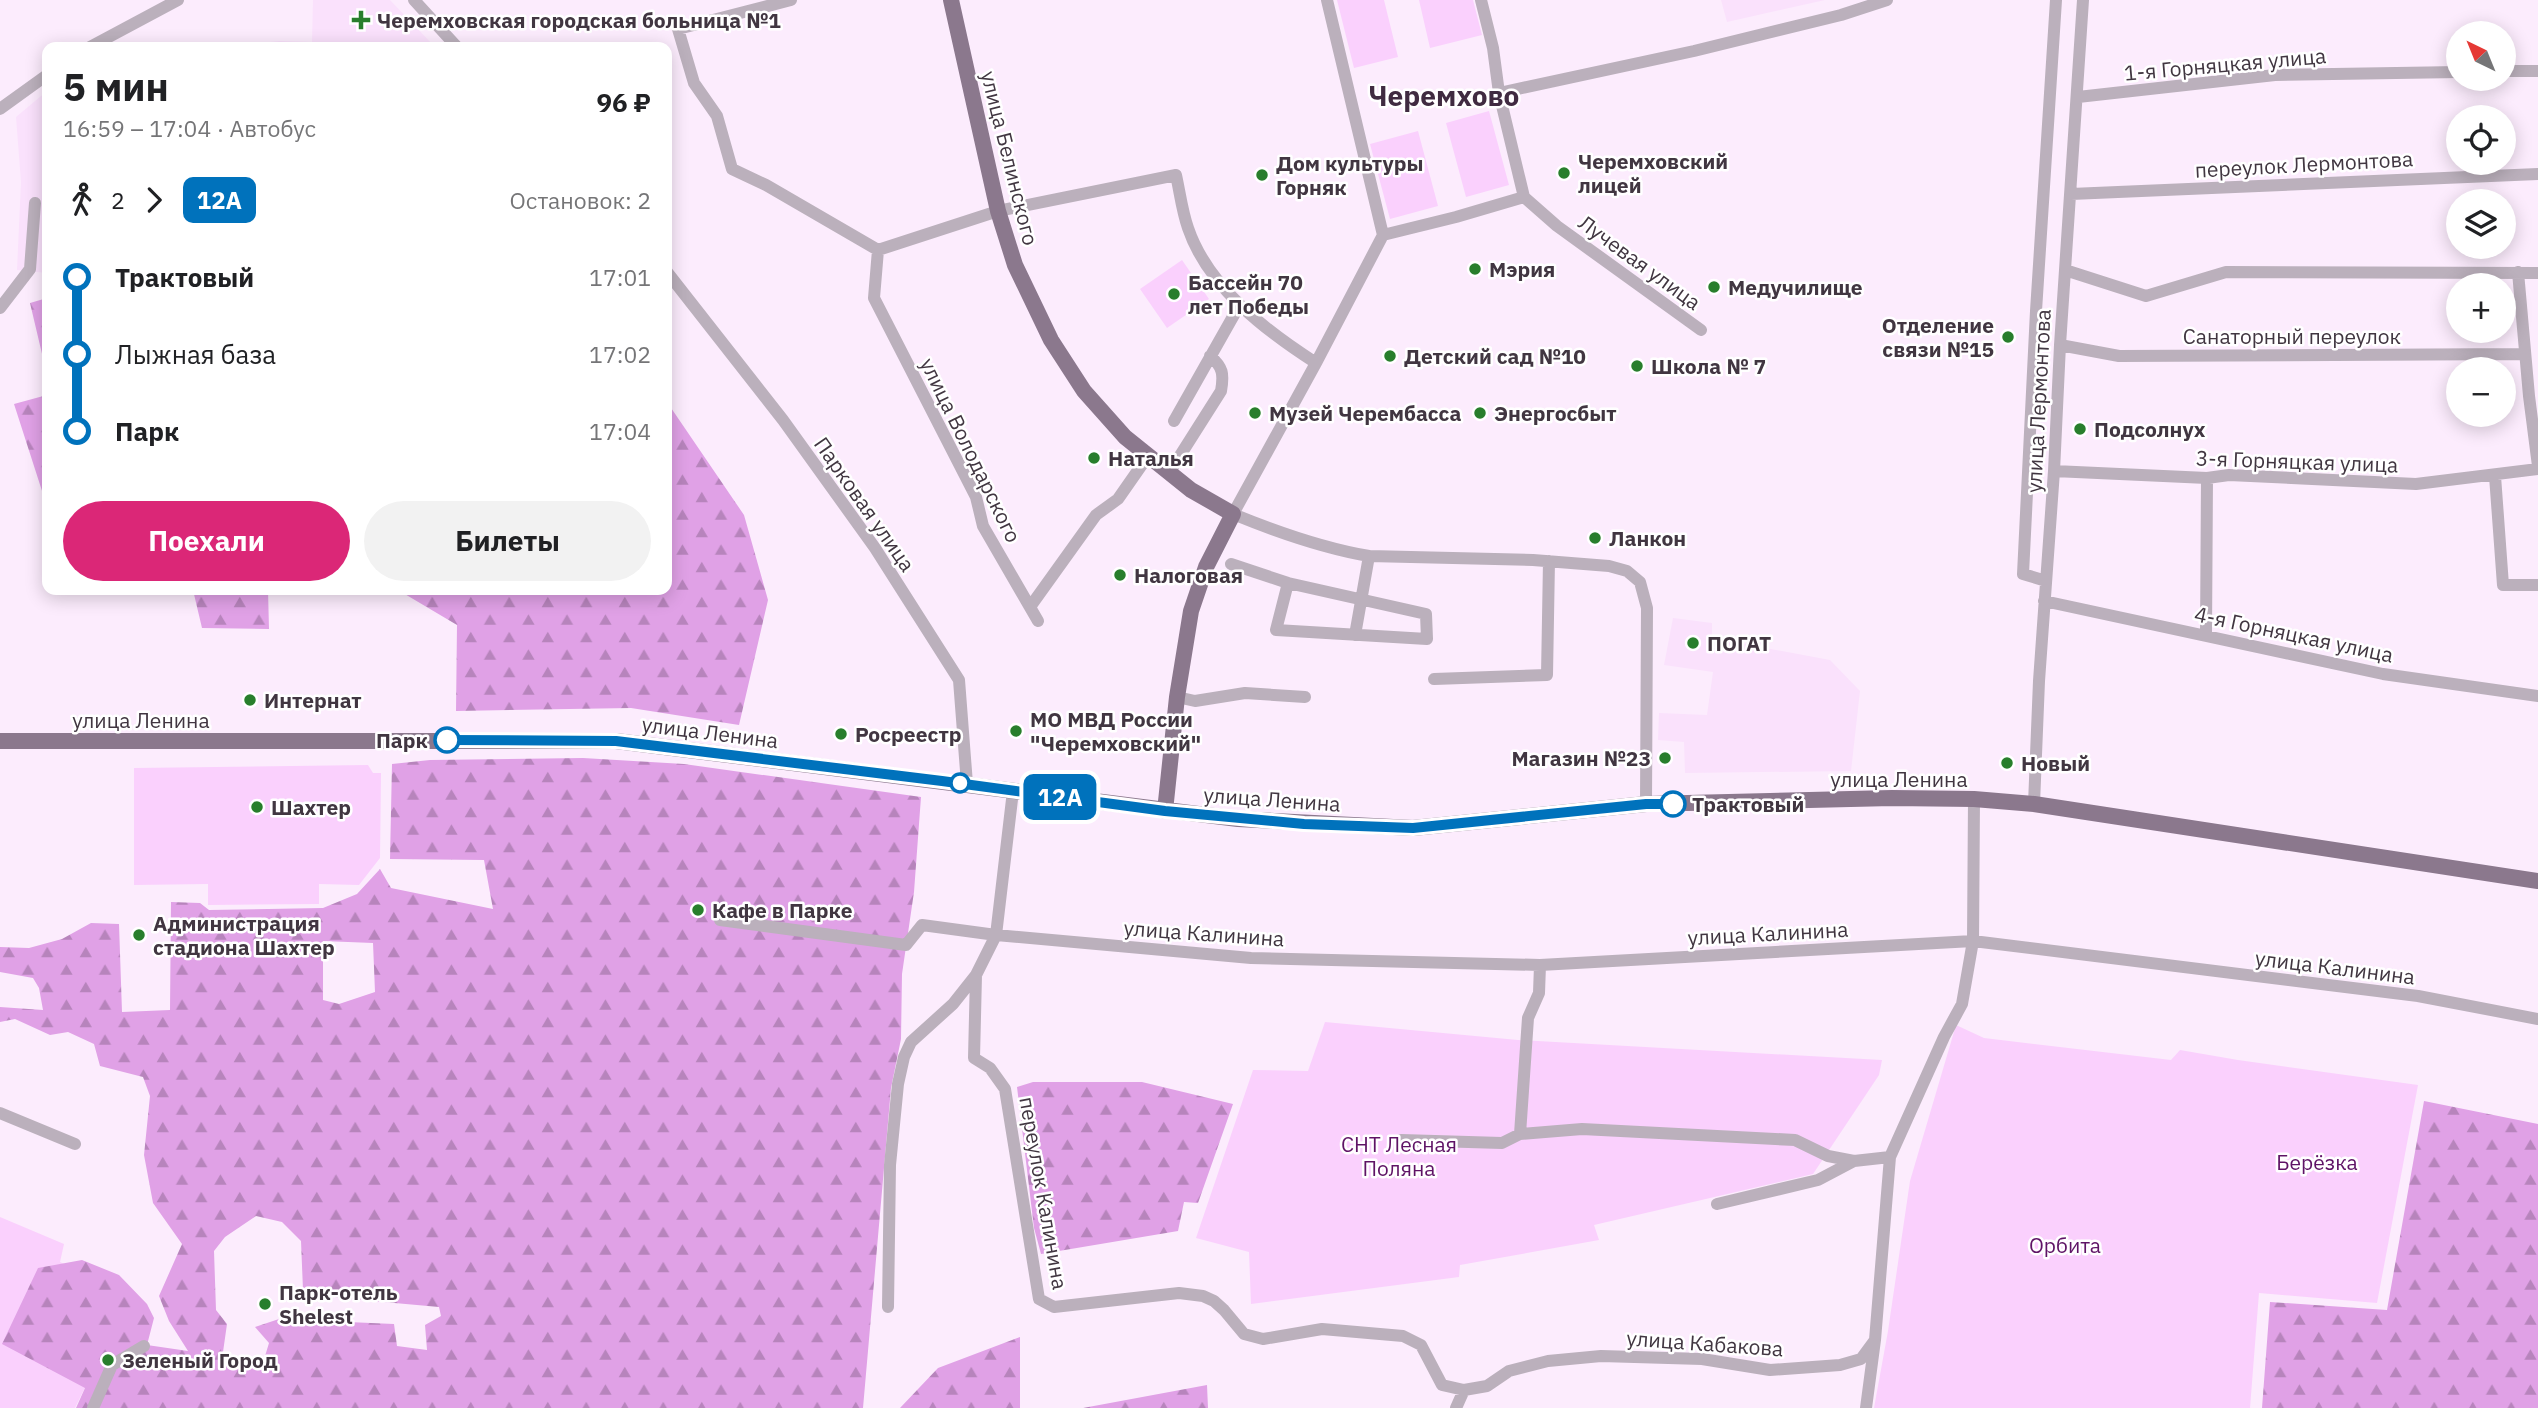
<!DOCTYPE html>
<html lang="ru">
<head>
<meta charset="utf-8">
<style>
  :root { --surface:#fff; --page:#f2f2f2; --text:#202124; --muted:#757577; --accent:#db2777 }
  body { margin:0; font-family:"IBM Plex Sans",sans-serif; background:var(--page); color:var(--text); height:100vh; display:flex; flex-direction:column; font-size:26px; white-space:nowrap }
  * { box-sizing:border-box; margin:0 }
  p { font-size:23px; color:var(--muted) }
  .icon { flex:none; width:38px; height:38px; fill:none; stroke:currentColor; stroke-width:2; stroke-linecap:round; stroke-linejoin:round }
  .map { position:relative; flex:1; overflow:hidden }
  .drawer { position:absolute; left:42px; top:42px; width:630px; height:553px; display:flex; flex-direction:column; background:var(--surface); border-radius:14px; box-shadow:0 4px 18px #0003 }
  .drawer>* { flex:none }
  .badge { padding:0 14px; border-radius:10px; font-size:24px; line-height:46px }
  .needle { width:46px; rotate:317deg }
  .buttons { position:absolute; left:2446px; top:21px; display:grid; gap:14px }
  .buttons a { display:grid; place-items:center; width:70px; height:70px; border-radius:50%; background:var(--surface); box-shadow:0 4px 18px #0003; font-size:35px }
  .map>.badge { position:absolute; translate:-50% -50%; box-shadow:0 0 0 4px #fff }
  .legs { display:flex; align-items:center; gap:10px; height:77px; padding:0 21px; font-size:23px }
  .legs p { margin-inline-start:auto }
  .head { display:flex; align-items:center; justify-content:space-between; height:119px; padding:0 21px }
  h1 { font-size:38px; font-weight:700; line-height:52px }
  .action { display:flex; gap:14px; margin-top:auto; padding:14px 21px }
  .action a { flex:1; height:80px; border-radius:42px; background:var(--accent); color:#fff; font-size:28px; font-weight:700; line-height:80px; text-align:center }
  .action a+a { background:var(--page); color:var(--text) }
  ul { padding:0 21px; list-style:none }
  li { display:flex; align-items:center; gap:24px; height:77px; font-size:26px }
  li i { display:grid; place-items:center; width:10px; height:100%; margin:0 9px; background:currentColor }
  li i::after { content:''; width:18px; height:18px; margin:-9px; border:5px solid; border-radius:50%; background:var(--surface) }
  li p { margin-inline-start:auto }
  li:first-child i { background:linear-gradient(#0000 50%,currentColor 0) }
  li:last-child i { background:linear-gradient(currentColor 50%,#0000 0) }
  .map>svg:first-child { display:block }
</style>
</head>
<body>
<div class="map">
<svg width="2538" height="1408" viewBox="0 0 2538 1408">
  <defs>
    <pattern id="forest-firs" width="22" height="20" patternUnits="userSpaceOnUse" patternTransform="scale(1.75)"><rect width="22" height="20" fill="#e0a1e6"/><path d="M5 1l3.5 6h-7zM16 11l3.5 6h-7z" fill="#b784bc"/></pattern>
  </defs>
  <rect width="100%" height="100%" fill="#fcecfd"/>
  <!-- built -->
  <path fill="#fae1fc" d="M313 0H390L435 47H224L280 41 312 42Z
    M1721 0H1825L1727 22Z
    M47 91V273L17 270 21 182 16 117Z
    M1673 618 1712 623V638L1830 660 1860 691 1851 771 1685 773 1684 742 1658 740 1659 713 1707 715 1713 672 1664 665Z"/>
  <!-- green -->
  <path fill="#fad0fd" d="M1337 0H1384L1398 57 1354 68Z
    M1419 0H1473L1482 35 1430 48Z
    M1489 111 1509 185 1466 197 1446 123Z
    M1418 131 1438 206 1390 219 1370 144Z
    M1182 260 1209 299 1167 328 1140 289Z
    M368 765 373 773H381L380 858 359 885 319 884V904L208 905V884L134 885V768Z
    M1325 1022 1518 1040 1882 1060 1879 1075 1813 1174 1594 1225 1599 1240 1460 1265 1459 1277 1251 1304 1249 1252 1196 1238 1253 1070 1308 1071Z
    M1956 1025 1984 1038 2171 1060 2180 1050 2238 1060 2418 1085 2377 1303 2259 1293 2250 1408H1874L1888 1331 1910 1181Z
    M0 1217 64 1244 60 1262 130 1296 75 1408H0Z"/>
  <!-- forest -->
  <path fill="url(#forest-firs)" fill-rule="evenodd" d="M47 298V375L30 303Z
    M47 395V496L43 494 14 404Z
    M667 402 744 515 768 600 739 725 631 708 456 711 457 625 398 590H667Z
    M193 590H268L269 629 202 628Z
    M583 758 684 764 921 797 914 892 902 974 901 1039 891 1088 863 1408H76L85 1388 2 1344 38 1268 82 1260 119 1275 147 1304 154 1318 147 1345 188 1351 169 1321 159 1296 182 1244 153 1203 144 1155 150 1096 143 1077 100 1066 94 1044 68 1032 50 1035 15 1019 0 1022V1007L43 1010 39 988 33 978 0 972V947L29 948 62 939 91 923 119 924 122 1012 170 1010 171 902 200 903 209 910 323 908 357 894 380 869 391 888 493 909 484 860 390 859 392 764 430 760ZM323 941 373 943 375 992 339 1004 323 1000ZM256 1216 282 1222 301 1241 303 1290 339 1298 439 1307 441 1316 425 1325 427 1350 397 1346 394 1324 279 1319 255 1327 269 1343 262 1366 223 1352 227 1324 216 1310 214 1251 225 1237Z
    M1033 1082H1142L1233 1104 1198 1203 1184 1202 1178 1231 1041 1254 1034 1228 1017 1087Z
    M2424 1101 2538 1124V1408H2262L2270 1302 2387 1310Z
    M1020 1337V1408H900L938 1368Z
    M1207 1385 1208 1408H1083Z"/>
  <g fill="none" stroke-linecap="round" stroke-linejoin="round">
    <!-- minor -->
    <path stroke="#bbb0bc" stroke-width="12" d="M414 0 457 47
      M791 0 678 29 694 83 717 116 732 169 766 185 878 250 998 211 1176 175C1180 193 1182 211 1188 228 1208 287 1266 331 1316 363
      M1327 0 1383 235 1316 363 1233 514C1277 532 1322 548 1369 556L1533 560 1609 566 1627 571 1640 582 1647 608 1646 804
      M1481 0 1493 48 1499 93 1524 197
      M90 47 178 0
      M2504 71H2538
      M1499 93 1694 51 1841 15 1887 0
      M2078 97 2275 75 2459 72
      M0 109 47 75
      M2071 194 2538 174
      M1524 197 1557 226 1701 330
      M1383 235 1456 217 1524 197
      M878 250 874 298 976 497 983 526 1038 621
      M2065 270 2146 296 2226 272 2538 273
      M667 272 783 420 875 548 959 680 967 784
      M2518 272 2529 396 2538 466
      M0 308 30 269 35 203
      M2060 345 2119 356 2525 354
      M1174 421 1239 306
      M2054 471 2207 478 2229 475 2416 484 2538 469
      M1169 473 1221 391C1224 374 1223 367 1210 356
      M2495 476 2503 585H2538
      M1231 564 1288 583 1426 614 1427 639 1276 630 1288 583
      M2046 581 2023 574 2036 311 2056 0
      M2044 601 2383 674 2538 696
      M1030 607 1096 515 1118 499 1148 456
      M1355 635 1369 556
      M2206 635 2207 478
      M1434 679 1547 675 1549 561
      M1177 697 1195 701 1245 693 1305 697
      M1013 791 996 935 976 975 974 1058 990 1068 1005 1089 1039 1299 1054 1307 1179 1293 1203 1296 1214 1301 1224 1310 1244 1334 1263 1339 1322 1329 1403 1336 1421 1345 1442 1385 1464 1390 1487 1386 1509 1371 1548 1361 1601 1356 1702 1359 1770 1370 1840 1365 1861 1359 1875 1340
      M2034 804 2039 681 2054 471 2060 345 2083 0
      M720 920 906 945 922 925 996 935 1251 958 1540 965 1973 941 2418 996 2538 1019
      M0 1113 75 1144
      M1520 1134 1582 1129 1795 1140 1828 1156 1854 1161
      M1401 1140 1502 1143 1520 1134 1528 1018 1539 993 1540 965
      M1717 1204 1818 1180 1854 1161 1890 1157
      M888 1307 890 1165 898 1084 904 1057 911 1042 953 1004 976 975
      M93 1408 112 1365 144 1346
      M1456 1408 1464 1390
      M1866 1408 1875 1340 1890 1157 1944 1037 1962 1004 1973 941 1974 799"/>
    <!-- major -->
    <path stroke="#8b788d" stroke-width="16" d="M951 0 998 211 1015 265 1051 340 1084 391 1125 437 1191 490 1233 514 1206 567 1191 611 1177 697 1165 811
      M0 741H616L1238 819 1413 828 1646 804 1892 798 1974 799 2034 804 2538 881"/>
  </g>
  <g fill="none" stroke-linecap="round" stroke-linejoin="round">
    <!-- line-1 casing -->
    <g stroke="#fff" stroke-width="16">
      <path id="line-1" d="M447 740 616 741 942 781 1165 811 1304 824 1413 828 1646 804H1673"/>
    </g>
    <!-- line-1 -->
    <use href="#line-1" stroke="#0072bc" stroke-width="10"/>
  </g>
  <!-- markers -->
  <g fill="#287e2c" stroke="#fff" stroke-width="2.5">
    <path d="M357.5 9.5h7v7h7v7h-7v7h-7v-7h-7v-7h7z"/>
    <circle cx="1564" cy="173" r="7"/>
    <circle cx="1262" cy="175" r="7"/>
    <circle cx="1475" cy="269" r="7"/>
    <circle cx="1714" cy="287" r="7"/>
    <circle cx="1174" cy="294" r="7"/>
    <circle cx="2008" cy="337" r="7"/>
    <circle cx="1390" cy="356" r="7"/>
    <circle cx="1637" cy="366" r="7"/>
    <circle cx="1255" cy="413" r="7"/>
    <circle cx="1480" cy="413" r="7"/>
    <circle cx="2080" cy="429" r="7"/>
    <circle cx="1094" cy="458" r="7"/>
    <circle cx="1595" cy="538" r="7"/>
    <circle cx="1120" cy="575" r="7"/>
    <circle cx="1693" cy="643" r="7"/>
    <circle cx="250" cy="700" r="7"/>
    <circle cx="1016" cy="731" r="7"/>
    <circle cx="841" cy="734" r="7"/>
    <circle cx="1665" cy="758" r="7"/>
    <circle cx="2007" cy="763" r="7"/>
    <circle cx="257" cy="807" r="7"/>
    <circle cx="698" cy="910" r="7"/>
    <circle cx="139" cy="935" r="7"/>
    <circle cx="265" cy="1304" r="7"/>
    <circle cx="108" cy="1360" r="7"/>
  </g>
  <g fill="#fff" stroke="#0072bc" stroke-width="3.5">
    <circle cx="447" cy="740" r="12"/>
    <circle cx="960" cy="783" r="9"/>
    <circle cx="1673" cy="804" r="12"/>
  </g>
  <g text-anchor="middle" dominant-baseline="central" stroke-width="5" stroke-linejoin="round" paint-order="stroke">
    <!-- poi labels -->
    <g font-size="21" font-weight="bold" fill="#413641" stroke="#fff" text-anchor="start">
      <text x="377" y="20">Черемховская городская больница №1</text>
      <text x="1578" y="161">Черемховский<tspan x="1578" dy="24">лицей</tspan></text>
      <text x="1276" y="163">Дом культуры<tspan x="1276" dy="24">Горняк</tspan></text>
      <text x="1489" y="269">Мэрия</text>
      <text x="1188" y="282">Бассейн 70<tspan x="1188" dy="24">лет Победы</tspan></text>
      <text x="1728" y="287">Медучилище</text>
      <text x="1994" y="325" text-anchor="end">Отделение<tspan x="1994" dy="24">связи №15</tspan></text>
      <text x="1404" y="356">Детский сад №10</text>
      <text x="1651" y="366">Школа № 7</text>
      <text x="1269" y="413">Музей Черембасса</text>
      <text x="1494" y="413">Энергосбыт</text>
      <text x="2094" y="429">Подсолнух</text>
      <text x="1108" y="458">Наталья</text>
      <text x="1609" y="538">Ланкон</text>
      <text x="1134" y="575">Налоговая</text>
      <text x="1707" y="643">ПОГАТ</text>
      <text x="264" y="700">Интернат</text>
      <text x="1030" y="719">МО МВД России<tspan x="1030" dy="24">"Черемховский"</tspan></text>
      <text x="855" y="734">Росреестр</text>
      <text x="1651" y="758" text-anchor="end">Магазин №23</text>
      <text x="2021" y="763">Новый</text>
      <text x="271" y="807">Шахтер</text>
      <text x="712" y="910">Кафе в Парке</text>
      <text x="153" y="923">Администрация<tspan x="153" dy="24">стадиона Шахтер</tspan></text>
      <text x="279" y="1292">Парк-отель<tspan x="279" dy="24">Shelest</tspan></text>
      <text x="122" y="1360">Зеленый Город</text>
    </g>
    <!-- street labels -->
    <g font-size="21" fill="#413641" stroke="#fff">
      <text transform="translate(2225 64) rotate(-5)">1-я Горняцкая улица</text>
      <text transform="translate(1010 158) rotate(76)">улица Белинского</text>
      <text transform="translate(2304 164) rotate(-3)">переулок Лермонтова</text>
      <text transform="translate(1640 262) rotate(36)">Лучевая улица</text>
      <text x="2292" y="336">Санаторный переулок</text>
      <text transform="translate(2038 401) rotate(-87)">улица Лермонтова</text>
      <text transform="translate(971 450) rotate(64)">улица Володарского</text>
      <text transform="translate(2297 461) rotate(2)">3-я Горняцкая улица</text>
      <text transform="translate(865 504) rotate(55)">Парковая улица</text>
      <text transform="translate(2294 634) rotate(12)">4-я Горняцкая улица</text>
      <text x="141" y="720">улица Ленина</text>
      <text transform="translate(710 732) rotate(7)">улица Ленина</text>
      <text x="1899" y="779">улица Ленина</text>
      <text transform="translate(1272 799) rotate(4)">улица Ленина</text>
      <text transform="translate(1204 933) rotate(4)">улица Калинина</text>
      <text transform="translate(1768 933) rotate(-3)">улица Калинина</text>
      <text transform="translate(2335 967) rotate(7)">улица Калинина</text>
      <text transform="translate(1044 1193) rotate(80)">переулок Калинина</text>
      <text transform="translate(1705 1343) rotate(4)">улица Кабакова</text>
    </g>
    <!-- stop labels -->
    <g font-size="21" font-weight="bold" fill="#413641" stroke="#fff" text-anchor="end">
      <text x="428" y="740">Парк</text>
      <text x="1692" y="804" text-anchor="start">Трактовый</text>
    </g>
    <!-- park labels -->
    <g font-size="21" fill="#5f1366" stroke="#fff">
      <text x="1399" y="1144">СНТ Лесная<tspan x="1399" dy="24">Поляна</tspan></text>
      <text x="2317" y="1162">Берёзка</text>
      <text x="2065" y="1245">Орбита</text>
    </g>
    <!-- district labels -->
    <g font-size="28" font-weight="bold" fill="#402b41" stroke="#fff">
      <text x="1444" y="95">Черемхово</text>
    </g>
  </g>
</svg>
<div class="buttons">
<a><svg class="needle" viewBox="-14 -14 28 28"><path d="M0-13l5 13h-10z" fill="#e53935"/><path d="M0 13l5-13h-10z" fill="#757577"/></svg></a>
<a><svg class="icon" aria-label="locate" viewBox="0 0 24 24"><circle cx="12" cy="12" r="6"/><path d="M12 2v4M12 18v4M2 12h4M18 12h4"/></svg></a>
<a><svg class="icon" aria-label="layers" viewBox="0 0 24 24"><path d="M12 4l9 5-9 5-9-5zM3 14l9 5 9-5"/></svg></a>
<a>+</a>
<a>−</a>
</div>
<b class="badge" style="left:1060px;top:797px;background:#0072bc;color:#fff">12А</b>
<section class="drawer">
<div class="head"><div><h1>5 мин</h1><p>16:59 – 17:04 · Автобус</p></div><b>96 ₽</b></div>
<div class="legs"><svg class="icon" aria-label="walk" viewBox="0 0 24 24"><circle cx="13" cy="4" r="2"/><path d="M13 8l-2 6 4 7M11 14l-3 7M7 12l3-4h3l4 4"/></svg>2<svg class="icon" aria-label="forward" viewBox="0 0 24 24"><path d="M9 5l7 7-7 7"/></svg><b class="badge" style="background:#0072bc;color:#fff">12А</b><p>Остановок: 2</p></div>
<ul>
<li><i style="color:#0072bc"></i><b>Трактовый</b><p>17:01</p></li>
<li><i style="color:#0072bc"></i><span>Лыжная база</span><p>17:02</p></li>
<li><i style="color:#0072bc"></i><b>Парк</b><p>17:04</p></li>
</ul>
<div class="action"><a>Поехали</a><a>Билеты</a></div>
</section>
</div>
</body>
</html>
